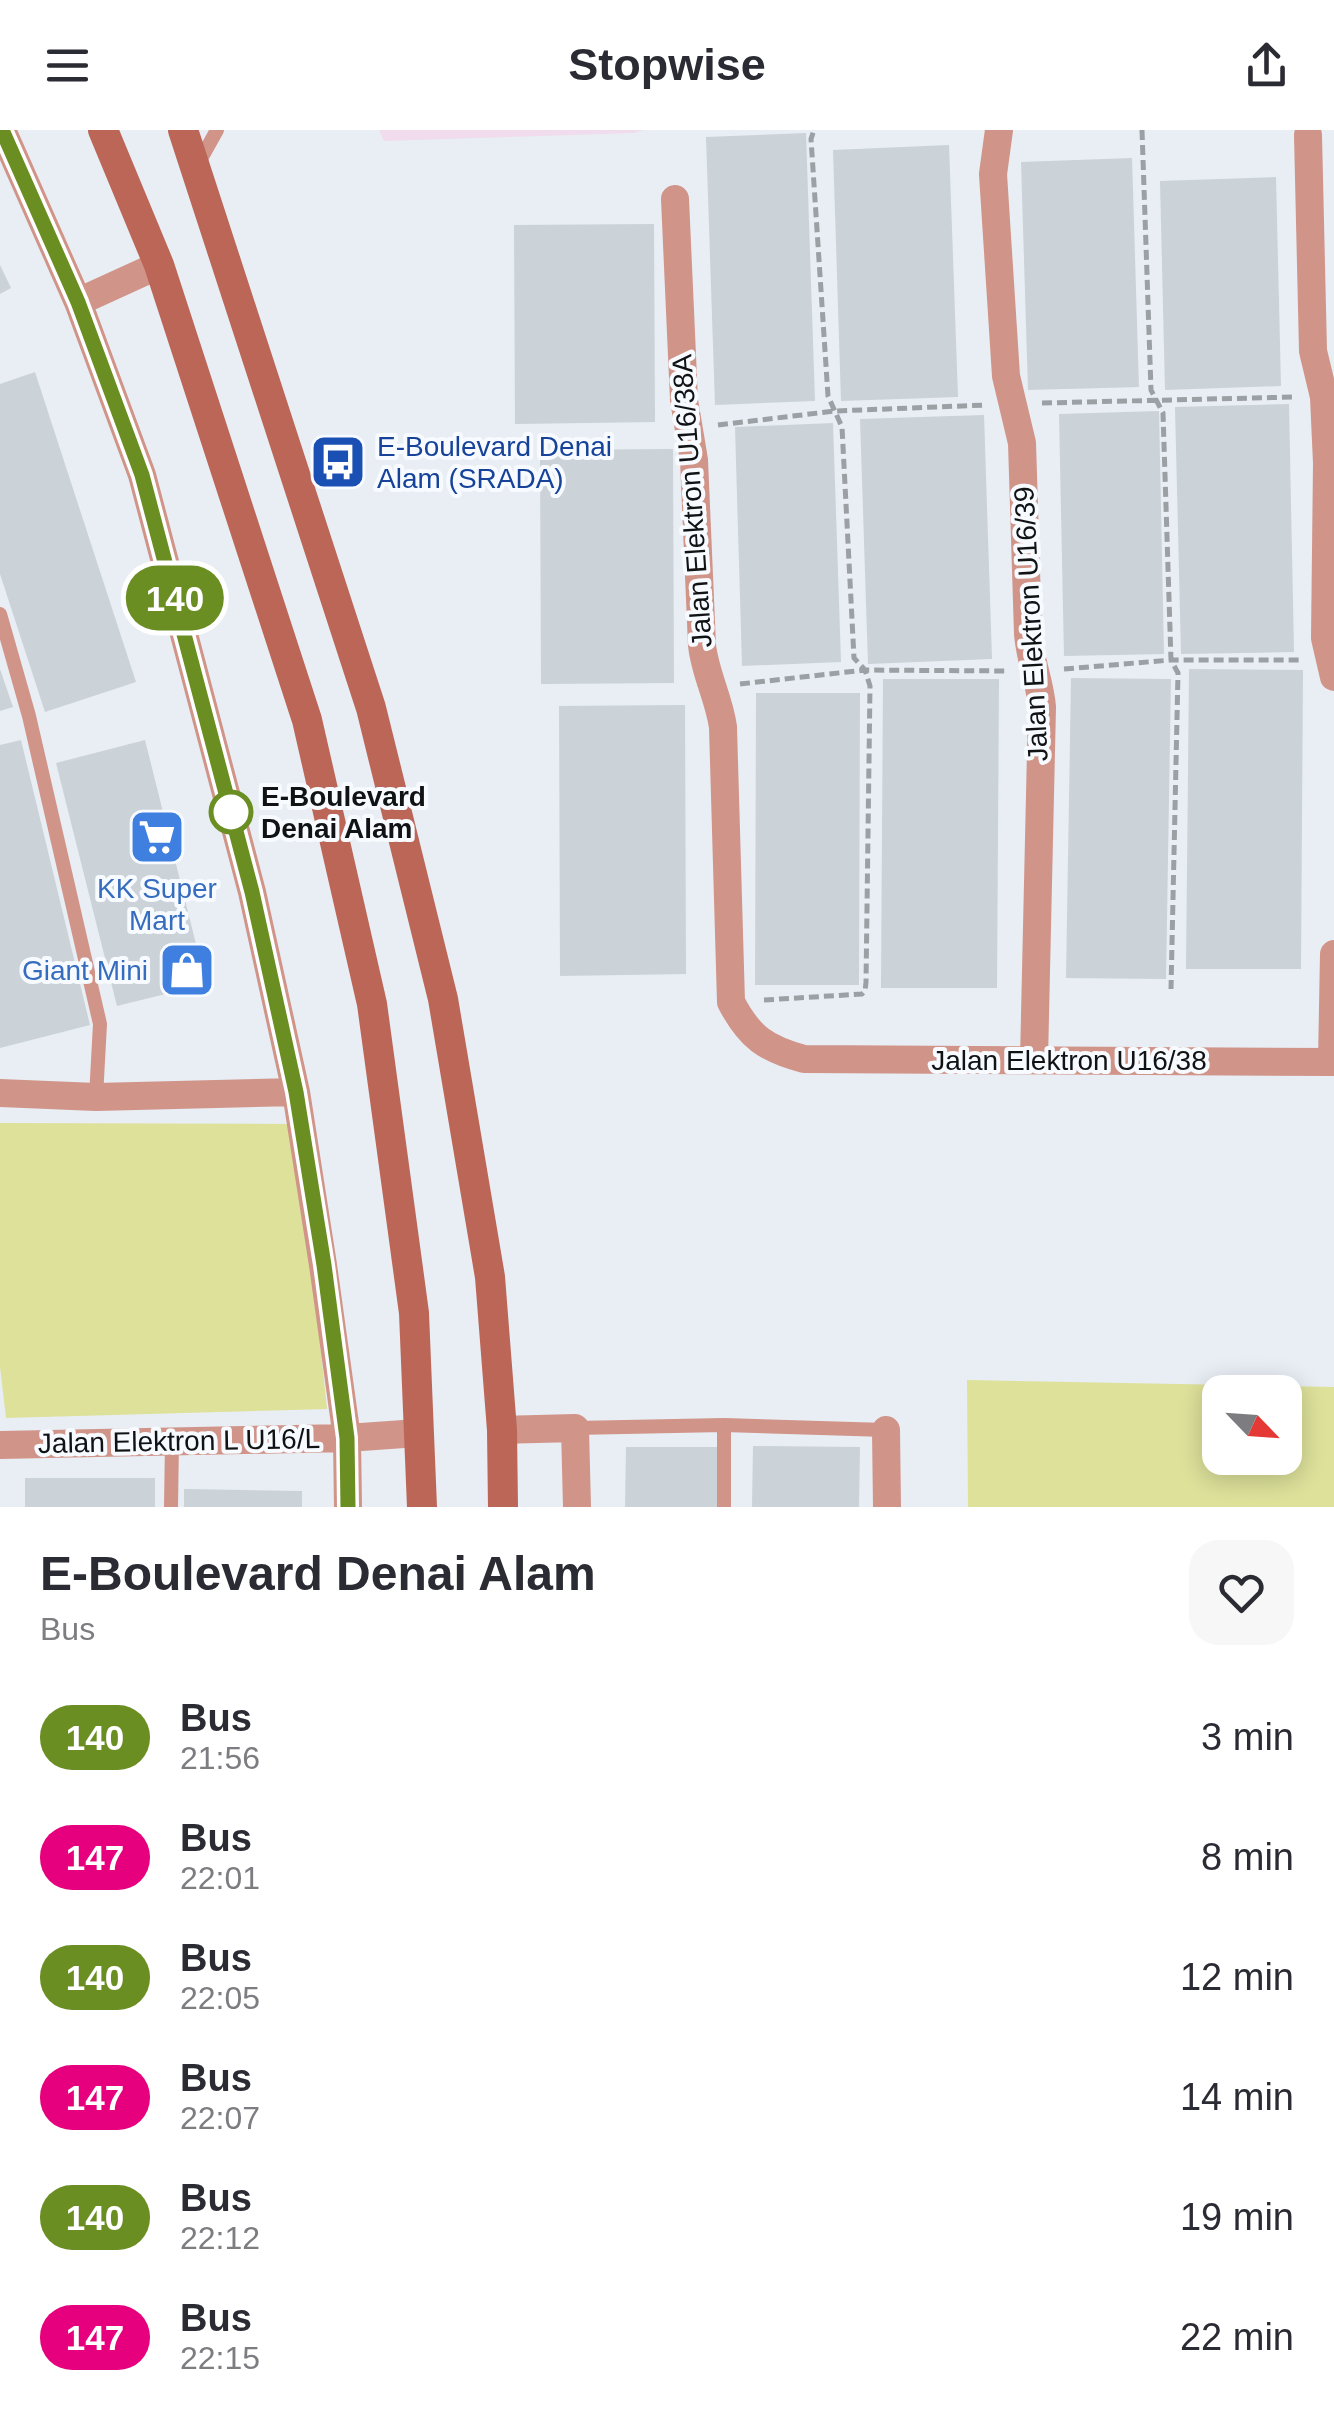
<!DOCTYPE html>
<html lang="en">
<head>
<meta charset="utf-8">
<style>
  :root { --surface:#fff; --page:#f7f7f7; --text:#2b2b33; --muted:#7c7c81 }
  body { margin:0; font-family:Helvetica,sans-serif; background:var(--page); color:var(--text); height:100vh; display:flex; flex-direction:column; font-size:38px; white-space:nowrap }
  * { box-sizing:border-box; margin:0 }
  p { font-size:32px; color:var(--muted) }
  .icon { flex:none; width:55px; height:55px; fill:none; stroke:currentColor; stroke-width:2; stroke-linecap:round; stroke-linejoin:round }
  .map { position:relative; height:1377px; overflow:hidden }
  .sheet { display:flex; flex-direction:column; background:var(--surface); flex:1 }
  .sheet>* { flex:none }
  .badge { padding:0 20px; border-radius:32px; font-size:35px; line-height:65px }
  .needle { width:65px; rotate:115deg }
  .controls { position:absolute; left:1202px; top:1245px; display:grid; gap:20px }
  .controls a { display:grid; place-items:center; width:100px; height:100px; border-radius:20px; background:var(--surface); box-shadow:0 5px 25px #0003; font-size:50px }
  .map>.badge { position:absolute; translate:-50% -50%; box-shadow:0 0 0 5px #fff }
  .round { display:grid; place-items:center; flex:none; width:105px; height:105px; border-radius:30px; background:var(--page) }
  .headline { display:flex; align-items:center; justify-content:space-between; height:170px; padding:0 40px }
  h1 { font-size:48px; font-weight:600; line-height:75px }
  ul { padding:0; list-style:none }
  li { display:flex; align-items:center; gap:30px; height:120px; padding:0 40px }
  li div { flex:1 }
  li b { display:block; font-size:38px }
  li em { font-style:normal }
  li .badge { min-width:110px; font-weight:700; text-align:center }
  header { display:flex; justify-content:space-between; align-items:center; height:130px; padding:0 40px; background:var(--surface); font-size:45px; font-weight:600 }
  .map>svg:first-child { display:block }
</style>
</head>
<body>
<header><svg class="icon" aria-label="menu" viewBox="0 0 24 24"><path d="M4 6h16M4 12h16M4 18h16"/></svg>Stopwise<svg class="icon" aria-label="share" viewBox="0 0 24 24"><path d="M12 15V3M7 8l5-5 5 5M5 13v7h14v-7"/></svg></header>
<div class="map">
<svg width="1334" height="1377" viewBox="0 0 1334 1377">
  <rect width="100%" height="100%" fill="#e8eef4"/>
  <!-- education -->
  <path fill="#f0dcec" d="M379 0H643L634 3 384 11Z"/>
  <!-- green -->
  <path fill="#dde19a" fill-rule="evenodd" d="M0 993 297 994 327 1279 6 1288 0 1237Z
    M967 1250 1334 1257V1377H968ZM1285 1262V1328H1220V1262Z"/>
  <!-- building -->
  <path fill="#cbd2d8" d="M806 3 815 271 715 275 706 7Z
    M949 15 958 267 841 271 833 20Z
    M1132 28 1139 257 1028 260 1021 32Z
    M1276 47 1281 256 1165 260 1160 51Z
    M654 94 655 292 515 294 514 95Z
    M0 135 11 158 0 164Z
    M35 242 136 552 45 582 0 444V254Z
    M1289 274 1294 522 1181 524 1175 277Z
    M1159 281 1164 524 1064 526 1059 284Z
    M984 285 992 529 868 534 860 289Z
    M833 293 841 532 742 536 735 297Z
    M343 313 356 350 338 356 325 319Z
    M673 319 674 553 541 554 540 320Z
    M0 539 13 577 0 581Z
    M1189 539 1303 540 1301 839H1186Z
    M1071 548 1171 549 1166 849 1066 848Z
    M883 549H999L997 858H881Z
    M756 563H860L859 855H755Z
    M685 575 686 844 560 846 559 576Z
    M21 610 90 895 0 918V615Z
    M145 610 206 854 117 876 56 633Z
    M753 1316 860 1317 859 1377H752Z
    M626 1317H719V1377H625Z
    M25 1348H155V1377H25Z
    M184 1359 302 1361V1377H184Z"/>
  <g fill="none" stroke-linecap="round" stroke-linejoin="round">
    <!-- path -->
    <path stroke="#9ba0a4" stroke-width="5" stroke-dasharray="10 5" stroke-linecap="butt" d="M1142 0 1151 260 1163 283 1171 530 1178 543 1171 859
      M1042 273 1296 267
      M718 295 835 281 986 275
      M1064 539 1171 530H1302
      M740 554 865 540 1008 541
      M764 870 862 864 865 861 866 852 870 556 865 540 854 528 842 297 828 266 811 9 814 0"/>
    <!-- service -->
    <path stroke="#d09489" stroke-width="14" d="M198 34 217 0
      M0 484 29 586 100 894 96 967
      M724 1295V1377
      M575 1298 724 1295 886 1300
      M171 1377 172 1311"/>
    <!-- minor -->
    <path stroke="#d09489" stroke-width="28" d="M2 0 78 172 142 345 252 762 296 962 323 1135 347 1308 348 1377
      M999 0 993 44 1006 246 1022 313 1028 504C1030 530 1040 552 1042 577L1034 930
      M1308 5 1313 221 1324 267 1327 333 1325 508 1334 547
      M675 69 684 270 694 330 702 515C705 544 719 568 723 597L731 872C749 907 766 919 804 929L1334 932
      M78 172 159 135
      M1332 932 1334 824
      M0 963 96 967 296 962
      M502 1300 575 1298 577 1377
      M886 1300 887 1377
      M0 1315 347 1308 418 1303"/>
    <!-- secondary -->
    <path stroke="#bc6658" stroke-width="30" d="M103 0 159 135 307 590 372 874 414 1183 422 1377
      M183 0 371 578 443 869 490 1147 502 1300 503 1377"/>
  </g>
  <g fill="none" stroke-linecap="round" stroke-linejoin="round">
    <!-- line casing -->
    <g stroke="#fff" stroke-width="22">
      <path id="line" d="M2 0 78 172 142 345 252 762 296 962 324 1135 347 1308 348 1377"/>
    </g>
    <!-- line -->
    <use href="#line" stroke="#6b8e23" stroke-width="15"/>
  </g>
  <!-- icons -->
  <defs>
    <g id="bus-square" transform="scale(2.875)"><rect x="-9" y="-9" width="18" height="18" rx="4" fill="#1a4fb4" stroke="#f7fbff"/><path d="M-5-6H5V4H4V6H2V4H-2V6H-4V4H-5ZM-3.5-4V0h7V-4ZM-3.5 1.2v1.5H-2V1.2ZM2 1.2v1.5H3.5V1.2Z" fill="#fff"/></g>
    <g id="supermarket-square" transform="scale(2.875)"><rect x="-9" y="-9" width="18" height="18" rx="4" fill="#3f7fe0" stroke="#f7fbff"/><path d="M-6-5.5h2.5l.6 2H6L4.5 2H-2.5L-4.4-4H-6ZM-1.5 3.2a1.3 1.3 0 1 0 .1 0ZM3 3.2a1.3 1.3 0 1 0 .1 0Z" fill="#fff"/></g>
    <g id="shop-square" transform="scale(2.875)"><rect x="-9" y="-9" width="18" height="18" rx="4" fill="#3f7fe0" stroke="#f7fbff"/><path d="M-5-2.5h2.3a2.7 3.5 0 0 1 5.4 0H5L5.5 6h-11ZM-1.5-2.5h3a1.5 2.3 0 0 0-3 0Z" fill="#fff"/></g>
  </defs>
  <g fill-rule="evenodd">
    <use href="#bus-square" x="338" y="332"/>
    <use href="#supermarket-square" x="157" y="707"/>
    <use href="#shop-square" x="187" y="840"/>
  </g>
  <!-- markers -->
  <circle fill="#fff" stroke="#6b8e23" stroke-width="5" cx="231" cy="682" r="20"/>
  <g text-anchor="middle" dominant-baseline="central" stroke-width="8" stroke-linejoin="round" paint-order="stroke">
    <!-- transit labels -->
    <g font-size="28" fill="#164399" stroke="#f7fbff" text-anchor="start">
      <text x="377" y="316">E-Boulevard Denai<tspan x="377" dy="32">Alam (SRADA)</tspan></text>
    </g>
    <!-- street labels -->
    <g font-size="28" fill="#101214" stroke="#f7fbff">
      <text transform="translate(692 371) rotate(-94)">Jalan Elektron U16/38A</text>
      <text transform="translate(1031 494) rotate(-93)">Jalan Elektron U16/39</text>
      <text x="1069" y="930">Jalan Elektron U16/38</text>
      <text transform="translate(179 1311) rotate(-1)">Jalan Elektron L U16/L</text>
    </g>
    <!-- stop labels -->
    <g font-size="28" font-weight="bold" fill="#101214" stroke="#f7fbff" text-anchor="start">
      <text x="261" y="666">E-Boulevard<tspan x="261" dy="32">Denai Alam</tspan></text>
    </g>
    <!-- shop labels -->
    <g font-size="28" fill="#366cbe" stroke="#f7fbff">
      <text x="157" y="758">KK Super<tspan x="157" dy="32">Mart</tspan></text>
      <text x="148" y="840" text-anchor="end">Giant Mini</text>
    </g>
  </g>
</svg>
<div class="controls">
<a><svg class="needle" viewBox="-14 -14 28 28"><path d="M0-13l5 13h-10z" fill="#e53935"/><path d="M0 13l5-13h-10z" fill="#7c7c81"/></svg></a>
</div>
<b class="badge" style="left:175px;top:468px;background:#6b8e23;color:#fff">140</b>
</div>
<section class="sheet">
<div class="headline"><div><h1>E-Boulevard Denai Alam</h1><p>Bus</p></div><a class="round"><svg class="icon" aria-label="heart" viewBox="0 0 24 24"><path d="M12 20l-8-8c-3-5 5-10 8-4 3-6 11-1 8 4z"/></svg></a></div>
<ul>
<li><span class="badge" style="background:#6b8e23;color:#fff">140</span><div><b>Bus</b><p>21:56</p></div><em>3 min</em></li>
<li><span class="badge" style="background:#e6007e;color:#fff">147</span><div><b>Bus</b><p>22:01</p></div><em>8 min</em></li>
<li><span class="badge" style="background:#6b8e23;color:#fff">140</span><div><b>Bus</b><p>22:05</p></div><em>12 min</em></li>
<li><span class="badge" style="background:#e6007e;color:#fff">147</span><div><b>Bus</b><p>22:07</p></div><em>14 min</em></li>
<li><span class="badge" style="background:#6b8e23;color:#fff">140</span><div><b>Bus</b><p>22:12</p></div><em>19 min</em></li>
<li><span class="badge" style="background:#e6007e;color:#fff">147</span><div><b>Bus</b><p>22:15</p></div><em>22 min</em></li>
</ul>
</section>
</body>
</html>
